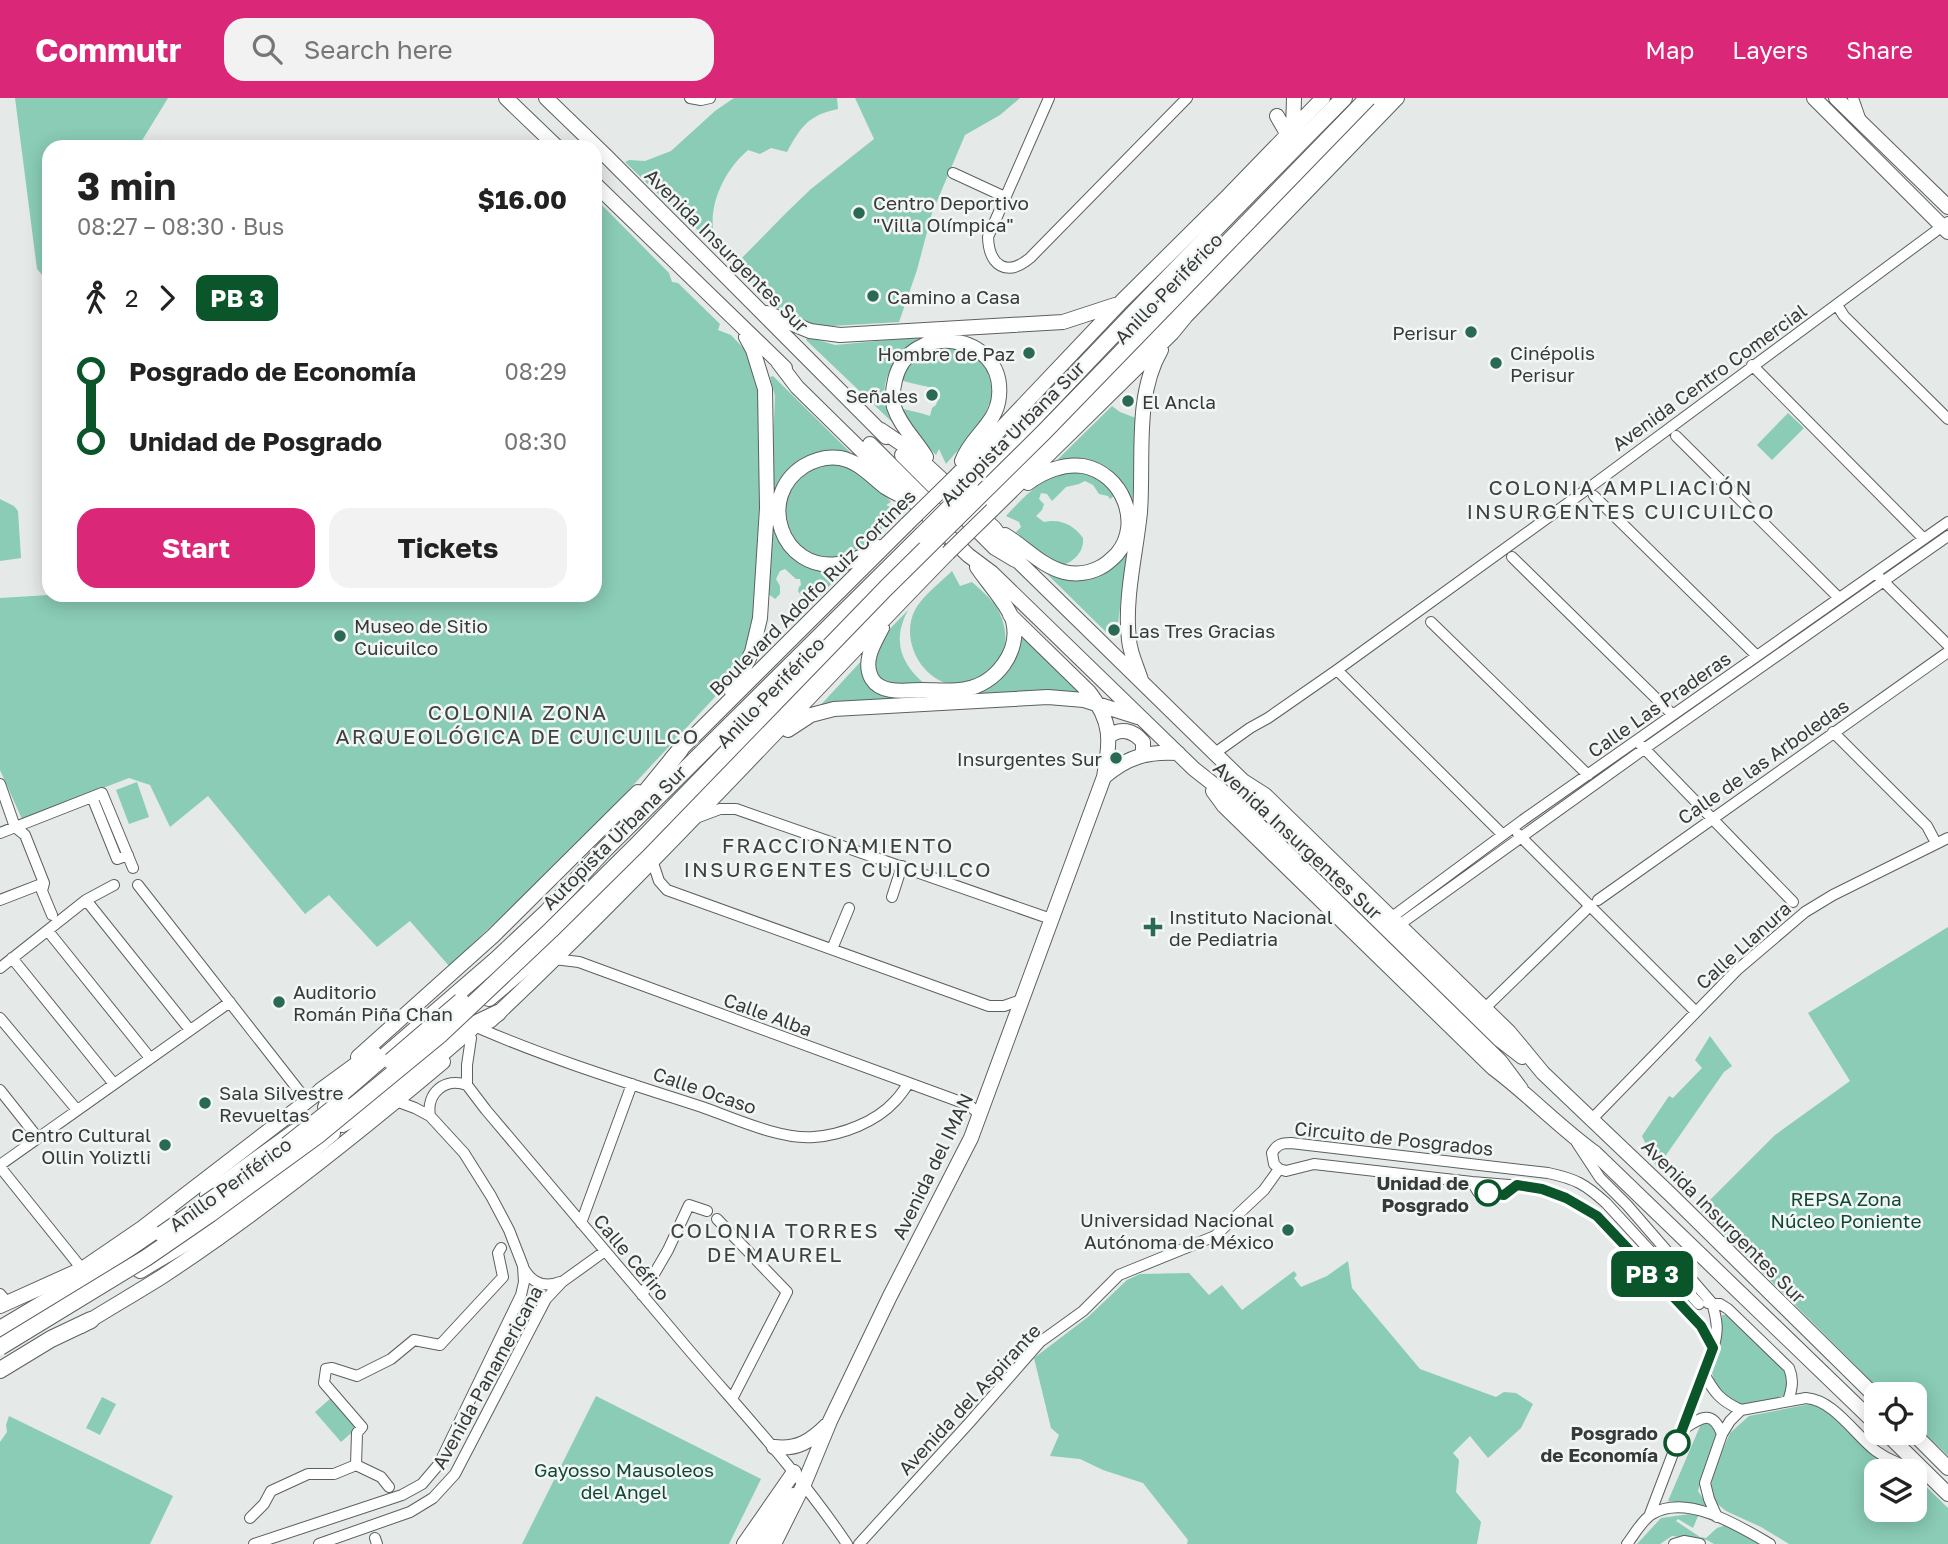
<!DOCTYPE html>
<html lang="en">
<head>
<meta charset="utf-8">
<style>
  :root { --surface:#fff; --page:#f2f2f2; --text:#222; --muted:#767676; --accent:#db2777 }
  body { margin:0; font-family:"Golos Text",sans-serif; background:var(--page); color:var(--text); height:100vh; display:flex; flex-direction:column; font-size:26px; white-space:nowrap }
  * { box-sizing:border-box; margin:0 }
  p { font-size:23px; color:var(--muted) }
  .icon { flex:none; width:38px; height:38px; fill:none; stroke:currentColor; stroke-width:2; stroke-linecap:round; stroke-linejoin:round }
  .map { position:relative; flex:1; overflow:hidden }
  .details { position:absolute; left:42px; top:42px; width:560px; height:462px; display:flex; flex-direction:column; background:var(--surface); border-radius:21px; box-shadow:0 4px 18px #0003 }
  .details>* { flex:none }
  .badge { padding:0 14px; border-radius:10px; font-size:24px; line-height:46px }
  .controls { position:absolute; left:1864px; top:1284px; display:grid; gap:14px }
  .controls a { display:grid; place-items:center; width:63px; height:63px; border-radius:14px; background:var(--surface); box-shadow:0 4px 18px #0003; font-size:35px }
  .map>.badge { position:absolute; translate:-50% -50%; box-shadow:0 0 0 4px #fff }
  .legs { display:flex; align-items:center; gap:10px; height:77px; padding:0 35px; font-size:23px }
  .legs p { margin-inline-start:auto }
  .overview { display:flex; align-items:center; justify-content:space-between; height:119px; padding:0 35px }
  h1 { font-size:38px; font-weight:700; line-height:52px }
  .primary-button { display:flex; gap:14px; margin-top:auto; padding:14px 35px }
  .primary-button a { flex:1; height:80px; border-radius:21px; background:var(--accent); color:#fff; font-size:28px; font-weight:700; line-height:80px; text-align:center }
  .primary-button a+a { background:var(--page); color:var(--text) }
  ul { padding:0 35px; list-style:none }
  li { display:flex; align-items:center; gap:24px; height:70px; font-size:26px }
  li i { display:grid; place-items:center; width:10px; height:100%; margin:0 9px; background:currentColor }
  li i::after { content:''; width:18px; height:18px; margin:-9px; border:5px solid; border-radius:50%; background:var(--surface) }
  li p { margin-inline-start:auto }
  li:first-child i { background:linear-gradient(#0000 50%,currentColor 0) }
  li:last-child i { background:linear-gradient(currentColor 50%,#0000 0) }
  header { display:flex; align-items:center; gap:42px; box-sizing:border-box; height:98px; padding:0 35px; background:var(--accent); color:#fff }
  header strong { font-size:33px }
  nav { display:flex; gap:38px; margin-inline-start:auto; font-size:24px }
  .search { width:490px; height:63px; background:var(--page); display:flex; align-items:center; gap:18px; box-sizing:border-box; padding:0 24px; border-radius:21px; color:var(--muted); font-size:26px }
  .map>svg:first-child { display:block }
</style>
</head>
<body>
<header>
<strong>Commutr</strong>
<div class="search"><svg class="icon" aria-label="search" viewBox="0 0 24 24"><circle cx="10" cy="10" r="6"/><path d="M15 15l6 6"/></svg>Search here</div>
<nav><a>Map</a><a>Layers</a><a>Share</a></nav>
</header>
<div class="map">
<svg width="1948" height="1446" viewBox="0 0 1948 1446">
  <rect width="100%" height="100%" fill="#e5e9e8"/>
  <!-- green -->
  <path fill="#8accb6" d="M15 0H168L138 49H49V177L44 179 37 171Z
    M734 0H837L838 11C809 17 801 28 787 54L771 50 760 56 748 52C726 71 710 102 713 131 713 136 713 143 715 148 719 155 729 162 735 167L787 114 811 91 874 41 855 0H1020L1000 17 965 37 932 115 917 172 899 224 815 229 783 215 726 161 681 115H678L625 64 629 62 645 63 671 53 715 13Z
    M595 100 669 175 672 184 678 185 720 226 718 232 731 237 745 252 754 268 760 285V395L753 531 747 555 727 586 585 739 449 868 410 823 377 849 329 797 305 816 208 698 170 729 150 687 129 680 22 721 0 672V500L49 497H595Z
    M931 238C894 254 873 284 891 323L806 242 808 239 835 247Z
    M947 248C979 256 994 270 992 305L989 306C981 330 962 347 946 366L939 351 936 357 917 338 897 309C908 313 920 314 930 318L932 310 936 307 940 294C928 286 914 288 899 281 914 258 918 252 947 248Z
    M773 278 862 366 844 358 780 385 787 451 850 468 799 517 797 513 805 503 798 493 799 489 801 487 800 481H796L785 471 780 473 776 481 780 488V496L775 501 767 495 775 298 770 279Z
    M1112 308 1120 314 1136 320 1132 416 1120 388 1054 365Z
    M1788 315 1804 330 1772 362 1757 347Z
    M822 365 851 367 873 384 891 404 886 407 899 413C883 430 866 450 844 458 823 465 797 454 788 435 784 426 785 417 786 408 787 398 788 390 795 383 801 375 814 370 822 365Z
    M1068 373C1092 373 1099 380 1115 397L1110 401 1108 398 1099 396 1093 387 1085 383 1079 386 1066 389 1052 403 1047 396 1041 395 1039 401 1044 406 1042 412 1036 418 1044 424C1060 420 1074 427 1083 440 1084 455 1073 464 1060 468L1042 459 1016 434 1021 429 1019 424 1006 418C1024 398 1041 381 1068 373Z
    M0 401 14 408 18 413 21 460 0 463Z
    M1130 434 1118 525 1106 534 1044 473 1046 472 1092 478Z
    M952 473 960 488 972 484C980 491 989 499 995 507 1009 528 1011 559 988 574 983 578 976 584 970 585 930 597 897 546 915 512 923 497 940 485 952 473Z
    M908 512C892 542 900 566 926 587 915 587 902 589 892 586 867 580 873 553 885 536 892 528 901 520 908 512Z
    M1024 539 1082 598 816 612 865 559 877 591 976 593 1021 540Z
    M137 684 149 719 129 726 116 692Z
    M1948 829V1358L1915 1326 1914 1297H1885L1700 1112 1775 1037 1850 983 1808 915Z
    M1710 938 1732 968 1724 974 1657 1070 1642 1038 1669 998 1673 1000 1702 970 1695 962Z
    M1348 1163 1352 1190 1420 1271 1496 1299 1504 1294 1516 1295 1533 1306 1521 1330 1488 1360 1470 1338 1453 1355 1459 1362 1456 1394 1481 1424 1477 1446H1187L1188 1442 1143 1385 1103 1372 1080 1361 1050 1358 1059 1337 1051 1330 1034 1260 1088 1219 1127 1182 1140 1176 1189 1175 1209 1197 1222 1187 1242 1212 1294 1173 1297 1177 1294 1180 1301 1189 1327 1178Z
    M1722 1217H1728L1784 1270C1788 1282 1789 1290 1782 1301L1745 1309 1730 1302 1717 1291 1711 1272 1719 1250Z
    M596 1298 761 1381 729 1446H522Z
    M102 1299 116 1306 100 1337 86 1330Z
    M331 1300 357 1330 341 1344 315 1314Z
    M1815 1305 1833 1315 1880 1363 1905 1374H1876V1412H1914L1915 1378 1948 1410V1446H1789L1761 1429 1726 1413 1715 1404 1711 1386 1716 1367 1730 1335 1749 1318Z
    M9 1318 173 1398 150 1446H0V1344L7 1334 6 1327Z
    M1711 1325 1717 1333 1698 1393 1708 1408 1668 1403 1701 1326Z
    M1697 1415 1699 1416 1693 1430 1678 1421 1676 1423 1700 1439 1706 1440 1717 1430 1726 1427 1763 1446H1714L1707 1442 1672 1438 1660 1446H1637L1661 1420Z"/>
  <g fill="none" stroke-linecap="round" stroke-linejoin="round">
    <!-- minor casing -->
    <g stroke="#5c605e" stroke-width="12">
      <path id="minor" d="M690 0 701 2 710 0
        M1049 0 988 139C989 167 1006 180 1030 160L1187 0
        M1853 0 1860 20
        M953 75 1005 99
        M1837 207 1844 218 1948 321
        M1752 267 1924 441
        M1676 338 1839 500
        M1594 398 1757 558
        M1512 459 1673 617
        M1880 480 1948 547
        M1431 524 1588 677
        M1337 572 1503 737
        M1833 634 1927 728 1936 745
        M1639 645 1793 804
        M1215 655 1250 630 1268 620 1337 572 1586 392 1948 124
        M0 686 15 729
        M92 699 117 761 128 757
        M696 720 720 711H736L1051 821
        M15 729 25 737 44 785 42 793 52 817
        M0 735 102 695 133 770
        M1518 736 1696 914
        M652 762 659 783 667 792 989 908H1004L1021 902
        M138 787 307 1003
        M892 799 902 768
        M0 802 44 785
        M86 802 190 932
        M1598 802 1948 554
        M1392 819 1523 722 1948 424
        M1399 827 1644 651 1948 438
        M48 833 150 960
        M832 851 849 810
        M12 860 114 986
        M554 861 579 864 969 1007 980 1017
        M0 870 86 802 114 787
        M1485 910 1591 807
        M0 920 77 1012
        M481 931C553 962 628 985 702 1009 733 1020 781 1042 814 1039 842 1037 876 1024 895 1003 900 998 904 992 908 986
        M471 940 467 967V987L486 1012C553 1092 621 1172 689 1252 743 1315 800 1376 847 1446
        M0 992 38 1040
        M430 1018C426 995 445 979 467 987
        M1592 1021 1737 872 1805 814 1833 797 1948 740
        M1577 1045 1600 1080 1627 1107 1712 1205C1717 1222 1719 1233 1713 1250L1650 1416
        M0 1067 230 904
        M0 1069 82 1171
        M1472 1084 1478 1094 1504 1097 1517 1087
        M717 1121 787 1194 732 1301
        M581 1125 632 986
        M524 1171C532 1185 545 1190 560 1184
        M0 1196 7 1204
        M642 1197 668 1152 689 1107 707 1113
        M1708 1205 1720 1206 1728 1211 1789 1270C1794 1282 1792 1291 1788 1303
        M1699 1206 1606 1105C1585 1086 1576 1081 1548 1075L1291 1045C1282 1045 1277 1046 1272 1055L1274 1066 1279 1071 1286 1073 1314 1066 1472 1084 1521 1088 1542 1091 1566 1100 1597 1118 1701 1228 1713 1250
        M1703 1274C1714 1294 1719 1302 1741 1312
        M1682 1332C1700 1320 1712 1310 1722 1336
        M356 1367 381 1379 389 1389
        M1717 1419 1709 1401 1705 1385 1722 1336 1730 1323 1741 1312 1806 1300C1834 1302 1855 1337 1876 1353 1891 1364 1906 1368 1923 1373
        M250 1420 264 1406 271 1393 308 1376H334L356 1367 357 1335 362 1329 324 1285 326 1271 332 1270 357 1278 391 1261 414 1242 440 1247 503 1179 498 1155 501 1150
        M375 1440 377 1446
        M254 1446 402 1397 422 1386 439 1366 521 1197 524 1184 523 1168 509 1132 491 1098 464 1055 430 1018 415 1010 396 1003
        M319 1446 410 1414 433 1400 455 1376 546 1201 562 1184 605 1153
        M859 1446 970 1324 1040 1244 1083 1213 1119 1177 1215 1138 1264 1092 1279 1071
        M1627 1446C1634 1437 1642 1422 1652 1416 1687 1395 1739 1428 1770 1446
        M1674 1446 1684 1443 1700 1446"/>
    </g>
    <!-- major casing -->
    <g stroke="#5c605e" stroke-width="16">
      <path id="major" d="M506 0 557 49
        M546 0 607 59 886 339
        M1814 0 1948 134
        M1836 0 1948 109
        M1277 18 1288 37
        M1293 32 1294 0
        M595 86 785 270
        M767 215 810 233 840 237 1063 224 1115 207
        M778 264 797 289 968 457 992 475 1194 671 1231 700 1500 963 1521 991
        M881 332 909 351 994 430 1019 464 1243 683 1265 697 1509 934 1543 975 1671 1097 1876 1299
        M870 346 938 414
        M902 357 995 450 1015 462
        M926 359C916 342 900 328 894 309 892 300 893 290 895 282 909 222 1005 234 999 298 997 326 971 338 962 363
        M957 377 1122 203 1227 99 1323 0
        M992 412 1172 235 1186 218 1397 0
        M1005 437C1025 449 1041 468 1064 474 1076 477 1090 475 1101 469 1107 466 1112 461 1117 456 1143 425 1122 375 1083 368 1064 365 1042 374 1028 385
        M878 449C866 456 852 465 838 466 782 474 755 399 804 368 814 362 827 358 840 360 858 363 871 378 885 389 891 393 897 396 904 399
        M882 530C874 545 862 564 872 581 882 597 907 592 922 592 936 592 952 594 966 591 995 586 1021 554 1013 523 1009 508 986 483 977 469
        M1141 582C1137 569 1130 555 1129 542 1124 501 1136 455 1140 414 1144 361 1134 298 1161 252
        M732 594 752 554 760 520 767 410 765 291 753 252 746 239
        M788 632 811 617 834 611 1048 599 1084 602 1138 619
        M1108 639C1120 629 1133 632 1143 644V657
        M672 660 907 426
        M1104 679C1127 659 1148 653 1178 655
        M1248 690 1257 704 1500 942 1522 959
        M1213 693 1224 708 1493 970C1528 996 1559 1029 1595 1055L1876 1326
        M490 923C649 773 796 611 948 455
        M358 959 493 838 638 694
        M0 1208 82 1171 142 1130 328 987
        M81 1228C108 1211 136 1195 163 1178 260 1114 354 1039 443 964
        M1886 1335 1948 1396
        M1913 1335 1948 1370
        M774 1349C797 1352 811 1343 827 1327
        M744 1446 794 1374
        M759 1446 785 1405 793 1397
        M774 1446 804 1386 830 1323 890 1198 971 1040 1104 679C1110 642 1113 625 1089 594L1010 517"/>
    </g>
    <!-- highway casing -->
    <g stroke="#5c605e" stroke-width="18">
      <path id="highway" d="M970 389C1092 257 1217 128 1344 0
        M986 405 1384 0
        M626 718 680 652
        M489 900 555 844 938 452
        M321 993 373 955
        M326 1009 497 861 547 814 604 752 922 437
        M342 1026 358 1018 390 992 433 963 477 925 498 915
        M208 1097 295 1034
        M217 1140 246 1113
        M140 1172 204 1134 298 1064 332 1035
        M0 1231 87 1179 172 1121
        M0 1272 51 1241 91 1222"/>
    </g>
    <!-- minor -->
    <use href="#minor" stroke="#fff" stroke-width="10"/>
    <!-- major -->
    <use href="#major" stroke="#fff" stroke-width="14"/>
    <!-- highway -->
    <use href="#highway" stroke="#fff" stroke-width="16"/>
    <!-- major-bridge casing -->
    <g stroke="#5c605e" stroke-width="16" stroke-linecap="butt">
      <path id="major-bridge" d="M907 426 957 377
        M948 455 992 412"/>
    </g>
    <!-- highway-bridge casing -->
    <g stroke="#5c605e" stroke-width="18" stroke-linecap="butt">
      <path id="highway-bridge" d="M922 437 970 389
        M391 963 461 903
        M287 1047 341 1004
        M162 1136 224 1093
        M0 1249 146 1160 210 1116 317 1038 441 936 551 832 638 746 886 490 1044 334 1368 0"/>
    </g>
    <!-- major-bridge -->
    <use href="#major-bridge" stroke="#fff" stroke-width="14"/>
    <!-- highway-bridge -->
    <use href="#highway-bridge" stroke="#fff" stroke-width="16"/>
  </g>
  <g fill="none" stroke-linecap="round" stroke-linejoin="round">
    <!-- line-1 casing -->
    <g stroke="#fff" stroke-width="16">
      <path id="line-1" d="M1488 1095 1504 1097 1517 1087 1542 1091 1566 1100 1597 1118 1701 1228 1713 1250 1677 1345"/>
    </g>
    <!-- line-1 -->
    <use href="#line-1" stroke="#0b552a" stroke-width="10"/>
  </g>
  <!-- markers -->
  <g fill="#296956" stroke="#f2f7f5" stroke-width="2.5">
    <circle cx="859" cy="115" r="7"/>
    <circle cx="873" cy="198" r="7"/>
    <circle cx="1471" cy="234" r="7"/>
    <circle cx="1029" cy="255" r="7"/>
    <circle cx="1496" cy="265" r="7"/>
    <circle cx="932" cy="297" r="7"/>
    <circle cx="1128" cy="303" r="7"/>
    <circle cx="1114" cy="532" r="7"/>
    <circle cx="340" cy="538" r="7"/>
    <circle cx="1116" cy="660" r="7"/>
    <path d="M1149.5 818.5h7v7h7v7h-7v7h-7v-7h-7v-7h7z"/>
    <circle cx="279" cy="904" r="7"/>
    <circle cx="205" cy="1005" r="7"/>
    <circle cx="165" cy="1047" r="7"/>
    <circle cx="1288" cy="1132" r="7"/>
  </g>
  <g fill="#fff" stroke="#0b552a" stroke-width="3.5">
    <circle cx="1488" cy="1095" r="12"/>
    <circle cx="1677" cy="1345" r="12"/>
  </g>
  <g text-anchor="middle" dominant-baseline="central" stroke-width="5" stroke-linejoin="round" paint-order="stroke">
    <!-- poi labels -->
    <g font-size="19" fill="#383939" stroke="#f2f7f5" text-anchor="start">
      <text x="873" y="104">Centro Deportivo<tspan x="873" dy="22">"Villa Olímpica"</tspan></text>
      <text x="887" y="198">Camino a Casa</text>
      <text x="1457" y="234" text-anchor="end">Perisur</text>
      <text x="1510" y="254">Cinépolis<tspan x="1510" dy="22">Perisur</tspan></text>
      <text x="1015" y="255" text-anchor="end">Hombre de Paz</text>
      <text x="918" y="297" text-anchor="end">Señales</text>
      <text x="1142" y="303">El Ancla</text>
      <text x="354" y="527">Museo de Sitio<tspan x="354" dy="22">Cuicuilco</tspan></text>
      <text x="1128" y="532">Las Tres Gracias</text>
      <text x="1102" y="660" text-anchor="end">Insurgentes Sur</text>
      <text x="1169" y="818">Instituto Nacional<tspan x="1169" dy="22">de Pediatria</tspan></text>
      <text x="293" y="893">Auditorio<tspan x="293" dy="22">Román Piña Chan</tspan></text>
      <text x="219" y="994">Sala Silvestre<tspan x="219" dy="22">Revueltas</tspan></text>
      <text x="151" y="1036" text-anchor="end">Centro Cultural<tspan x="151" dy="22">Ollin Yoliztli</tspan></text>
      <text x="1274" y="1121" text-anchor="end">Universidad Nacional<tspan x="1274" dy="22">Autónoma de México</tspan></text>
    </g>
    <!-- street labels -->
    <g font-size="19" fill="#383939" stroke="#f2f7f5">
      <text transform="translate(727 152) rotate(45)">Avenida Insurgentes Sur</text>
      <text transform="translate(1168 190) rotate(-46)">Anillo Periférico</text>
      <text transform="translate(1709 279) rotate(-36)">Avenida Centro Comercial</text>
      <text transform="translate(1012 335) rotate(-45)">Autopista Urbana Sur</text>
      <text transform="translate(812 494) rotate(-45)">Boulevard Adolfo Ruiz Cortines</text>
      <text transform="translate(770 594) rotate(-46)">Anillo Periférico</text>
      <text transform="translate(1659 606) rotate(-35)">Calle Las Praderas</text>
      <text transform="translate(1763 663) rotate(-35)">Calle de las Arboledas</text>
      <text transform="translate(614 739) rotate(-45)">Autopista Urbana Sur</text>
      <text transform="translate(1298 742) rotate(43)">Avenida Insurgentes Sur</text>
      <text transform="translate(1743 847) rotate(-42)">Calle Llanura</text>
      <text transform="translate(768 916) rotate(20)">Calle Alba</text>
      <text transform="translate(705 992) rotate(19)">Calle Ocaso</text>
      <text transform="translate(1394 1040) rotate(6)">Circuito de Posgrados</text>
      <text transform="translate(932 1068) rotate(-64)">Avenida del IMAN</text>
      <text transform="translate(230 1086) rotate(-36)">Anillo Periférico</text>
      <text transform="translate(1724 1123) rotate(45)">Avenida Insurgentes Sur</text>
      <text transform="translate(632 1159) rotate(50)">Calle Céfiro</text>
      <text transform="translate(487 1279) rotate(-61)">Avenida Panamericana</text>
      <text transform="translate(969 1301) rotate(-47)">Avenida del Aspirante</text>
    </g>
    <!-- stop labels -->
    <g font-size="19" font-weight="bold" fill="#383939" stroke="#f2f7f5" text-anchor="end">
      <text x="1469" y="1084">Unidad de<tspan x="1469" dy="22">Posgrado</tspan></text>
      <text x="1658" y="1334">Posgrado<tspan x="1658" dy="22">de Economía</tspan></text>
    </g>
    <!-- park labels -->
    <g font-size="19" fill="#114638" stroke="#f2f7f5">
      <text x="1846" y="1100">REPSA Zona<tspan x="1846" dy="22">Núcleo Poniente</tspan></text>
      <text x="624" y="1371">Gayosso Mausoleos<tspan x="624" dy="22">del Angel</tspan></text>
    </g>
    <!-- neighbourhood labels -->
    <g font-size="21" letter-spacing="2" fill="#3e4240" stroke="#f2f7f5">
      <text x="1621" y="389">COLONIA AMPLIACIÓN<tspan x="1621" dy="24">INSURGENTES CUICUILCO</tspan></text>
      <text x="518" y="614">COLONIA ZONA<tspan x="518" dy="24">ARQUEOLÓGICA DE CUICUILCO</tspan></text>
      <text x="838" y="747">FRACCIONAMIENTO<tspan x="838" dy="24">INSURGENTES CUICUILCO</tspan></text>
      <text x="775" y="1132">COLONIA TORRES<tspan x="775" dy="24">DE MAUREL</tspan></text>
    </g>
  </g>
</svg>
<div class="controls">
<a><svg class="icon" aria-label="locate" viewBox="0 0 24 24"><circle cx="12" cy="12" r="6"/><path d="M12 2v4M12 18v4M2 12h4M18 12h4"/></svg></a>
<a><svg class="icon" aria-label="layers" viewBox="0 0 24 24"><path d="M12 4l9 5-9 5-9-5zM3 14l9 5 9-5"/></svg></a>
</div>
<b class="badge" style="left:1652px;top:1176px;background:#0b552a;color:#fff">PB 3</b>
<section class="details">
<div class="overview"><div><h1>3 min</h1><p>08:27 – 08:30 · Bus</p></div><b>$16.00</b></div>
<div class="legs"><svg class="icon" aria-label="walk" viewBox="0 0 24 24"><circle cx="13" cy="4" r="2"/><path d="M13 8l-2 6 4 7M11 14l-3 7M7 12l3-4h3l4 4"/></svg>2<svg class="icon" aria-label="forward" viewBox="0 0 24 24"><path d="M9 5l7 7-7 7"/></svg><b class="badge" style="background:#0b552a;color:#fff">PB 3</b></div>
<ul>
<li><i style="color:#0b552a"></i><b>Posgrado de Economía</b><p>08:29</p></li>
<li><i style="color:#0b552a"></i><b>Unidad de Posgrado</b><p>08:30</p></li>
</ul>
<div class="primary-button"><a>Start</a><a>Tickets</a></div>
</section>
</div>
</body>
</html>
